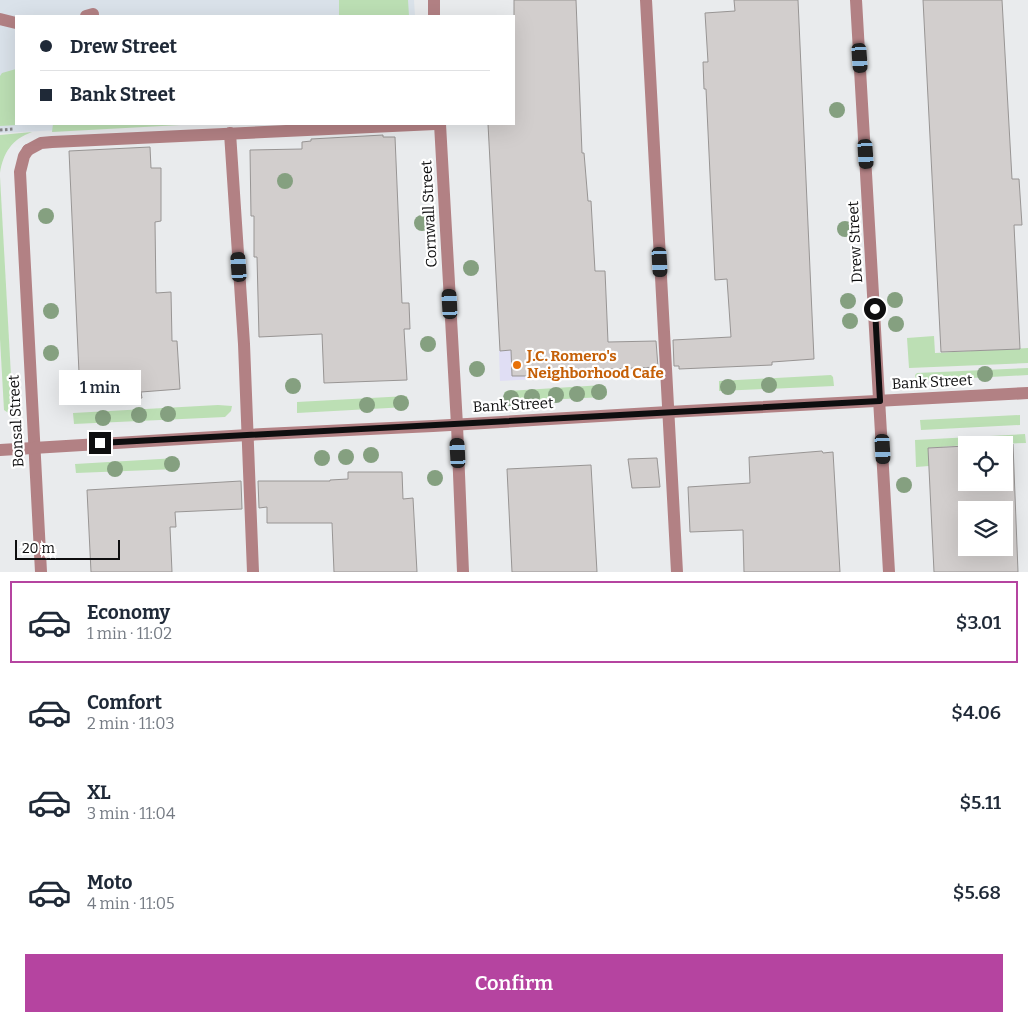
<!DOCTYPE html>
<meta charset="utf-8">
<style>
:root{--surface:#fff;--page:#f6f6f7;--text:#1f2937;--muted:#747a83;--line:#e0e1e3;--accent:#b544a0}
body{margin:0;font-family:Bitter,serif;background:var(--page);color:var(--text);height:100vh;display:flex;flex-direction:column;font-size:19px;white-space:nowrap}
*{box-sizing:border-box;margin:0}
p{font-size:16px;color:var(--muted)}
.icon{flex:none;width:28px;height:28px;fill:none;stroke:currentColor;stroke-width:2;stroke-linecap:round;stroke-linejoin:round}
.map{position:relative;height:572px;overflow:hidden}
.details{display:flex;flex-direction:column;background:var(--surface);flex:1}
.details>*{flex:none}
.hud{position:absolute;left:15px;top:15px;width:500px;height:110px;border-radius:0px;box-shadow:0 5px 20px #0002;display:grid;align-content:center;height:110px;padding:0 25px;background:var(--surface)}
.buttons{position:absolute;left:958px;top:436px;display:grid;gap:10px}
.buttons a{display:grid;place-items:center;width:55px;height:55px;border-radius:0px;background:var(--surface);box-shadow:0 5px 20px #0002;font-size:25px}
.scale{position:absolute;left:15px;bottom:12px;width:105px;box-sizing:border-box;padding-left:5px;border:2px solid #0e0e0f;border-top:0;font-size:14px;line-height:18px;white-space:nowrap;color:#0e0e0f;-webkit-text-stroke:4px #fff;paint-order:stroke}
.end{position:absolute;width:22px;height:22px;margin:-11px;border:6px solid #0e0e0f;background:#fff;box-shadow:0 0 0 2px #fff}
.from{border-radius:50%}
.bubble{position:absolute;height:35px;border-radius:0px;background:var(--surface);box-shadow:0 5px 20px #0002;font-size:16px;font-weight:600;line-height:35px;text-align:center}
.car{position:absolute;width:15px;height:30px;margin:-15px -8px;border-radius:6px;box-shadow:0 0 4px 1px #0007;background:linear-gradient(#222 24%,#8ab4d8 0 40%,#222 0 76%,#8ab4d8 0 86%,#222 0)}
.hud b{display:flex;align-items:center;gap:18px;height:48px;font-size:19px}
.hud b+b{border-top:1px solid var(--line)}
.hud i{width:12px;height:12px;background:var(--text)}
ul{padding:9px 0 0;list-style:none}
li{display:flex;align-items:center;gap:15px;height:82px;margin:0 10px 8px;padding:0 15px;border:2px solid transparent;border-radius:0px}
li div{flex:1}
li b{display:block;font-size:19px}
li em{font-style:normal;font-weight:600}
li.current{border-color:var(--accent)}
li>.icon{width:45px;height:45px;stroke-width:1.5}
.button{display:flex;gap:10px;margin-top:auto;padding:10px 25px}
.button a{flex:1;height:58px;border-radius:0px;background:var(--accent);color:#fff;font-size:20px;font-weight:600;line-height:58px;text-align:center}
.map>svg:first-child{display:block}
.commercial{fill:#e0def4}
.built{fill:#dae2ea}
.green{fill:#bcdfb4}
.building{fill:#d2cecd;stroke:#989594;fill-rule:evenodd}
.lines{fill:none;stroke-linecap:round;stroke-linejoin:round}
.path{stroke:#848587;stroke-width:3;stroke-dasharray:2.5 2.5;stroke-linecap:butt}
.lane{stroke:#b28184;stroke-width:12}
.street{stroke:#b28184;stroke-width:12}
.tree{fill:#85a080}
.route{stroke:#0e0e0f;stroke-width:6}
.food-dot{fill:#e8710a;stroke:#fff;stroke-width:2}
.labels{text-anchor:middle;stroke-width:4.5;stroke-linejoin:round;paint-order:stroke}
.street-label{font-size:15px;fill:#0e0e0f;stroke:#fff}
.food-label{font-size:15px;font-weight:bold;fill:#c56008;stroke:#fff;text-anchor:start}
</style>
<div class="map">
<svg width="1028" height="572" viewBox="0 0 1028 572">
<rect width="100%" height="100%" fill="#e9ebed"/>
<!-- commercial -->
<path class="commercial" d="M 651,342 L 652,373 L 500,381 L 499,351 Z"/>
<!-- built -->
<path class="built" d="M 0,0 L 414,0 L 415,16 L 16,16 L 16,124 L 180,124 L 0,133 Z"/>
<!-- green -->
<g class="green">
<path d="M 339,0 L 408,0 L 409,16 L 339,16 Z"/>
<path d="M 16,69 L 16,124 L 36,124 L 0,126 L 0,76 L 2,73 Z"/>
<path d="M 53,124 L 199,124 L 52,132 Z"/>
<path d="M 32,132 C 12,139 3,153 0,173 L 0,135 Z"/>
<path d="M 0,177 L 12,394 L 10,414 L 4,410 L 0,339 Z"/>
<path d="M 934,336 L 935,353 L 1028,348 L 1028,363 L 909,368 L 907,338 Z"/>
<path d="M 1028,368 L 1028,375 L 916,381 L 915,375 L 917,373 Z"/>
<path d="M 831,375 L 833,377 L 834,386 L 719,391 L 719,381 Z"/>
<path d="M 603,385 L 606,387 L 607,395 L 605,397 L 505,402 L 504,393 L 506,391 Z"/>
<path d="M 407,396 L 407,407 L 297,413 L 297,402 Z"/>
<path d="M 218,405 L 232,406 L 231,411 L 225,417 L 74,424 L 73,413 Z"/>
<path d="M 1020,415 L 1020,425 L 921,430 L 920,420 Z"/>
<path d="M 1025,434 L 1026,443 L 966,445 L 928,448 L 929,466 L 916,467 L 915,440 Z"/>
<path d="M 177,458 L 177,469 L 76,473 L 75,464 Z"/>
</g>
<!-- building -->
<g class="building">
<path d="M 514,0 L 576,0 L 582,153 L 584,153 L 588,201 L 591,201 L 595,271 L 605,271 L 608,342 L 656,341 L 658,367 L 566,371 L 567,376 L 512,376 L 511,350 L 500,351 L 488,124 L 514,124 Z"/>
<path d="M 734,0 L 798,0 L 814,359 L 772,362 L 772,365 L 679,369 L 679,366 L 674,366 L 673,340 L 731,337 L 727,279 L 715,280 L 706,89 L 704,89 L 703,62 L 708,62 L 705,13 L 735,11 Z"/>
<path d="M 923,0 L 1002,0 L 1012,179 L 1019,179 L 1022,225 L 1014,225 L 1020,349 L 941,352 Z"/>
<path d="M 383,135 L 383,137 L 395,137 L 402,303 L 409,303 L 410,329 L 404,329 L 407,380 L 324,383 L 322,334 L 259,337 L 257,257 L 254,257 L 254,216 L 251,216 L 250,150 L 302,149 L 302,142 L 311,141 L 311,139 Z"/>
<path d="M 150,147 L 151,168 L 161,168 L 161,221 L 155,222 L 156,293 L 171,292 L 172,341 L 177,341 L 180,389 L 141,392 L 142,398 L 82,402 L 82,395 L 80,395 L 69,151 Z"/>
<path d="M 1013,444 L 1018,572 L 934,572 L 928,448 L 966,446 L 966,482 L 1004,482 L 1004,445 L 986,445 ZM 966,510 L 1004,510 L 1004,548 L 966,548 Z"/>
<path d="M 822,451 L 823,453 L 833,452 L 840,572 L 744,572 L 743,530 L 690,532 L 688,487 L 750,483 L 749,457 Z"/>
<path d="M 657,458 L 660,487 L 632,488 L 628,459 Z"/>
<path d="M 591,465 L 597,572 L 512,572 L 507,469 Z"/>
<path d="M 348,472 L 402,472 L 403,499 L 413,498 L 417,572 L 334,572 L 332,523 L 267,523 L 267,507 L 259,508 L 258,481 L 330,481 L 330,480 L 348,479 Z"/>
<path d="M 241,481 L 242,509 L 175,512 L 176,527 L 170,527 L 172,572 L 91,572 L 87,490 Z"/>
</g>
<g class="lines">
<!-- path -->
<path class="path" d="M 0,130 L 14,129"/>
<!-- lane -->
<g class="lane">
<path d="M 646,0 L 677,572"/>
<path d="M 86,16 L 93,14"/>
<path d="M 0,19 L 16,23"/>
<path d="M 230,133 L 244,344 L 253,572"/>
<path d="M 28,150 L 41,143 L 52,142 L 435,124"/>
</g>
<!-- street -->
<g class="street">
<path d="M 434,0 L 434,16"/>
<path d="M 856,0 L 889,572"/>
<path d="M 440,124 L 457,425 L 463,572"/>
<path d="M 28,150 L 24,156 L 20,172 L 41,572"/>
<path d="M 0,450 L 264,434 L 433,426 L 668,412 L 1028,393"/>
</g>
</g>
<!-- trees -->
<g class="tree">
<circle cx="837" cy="110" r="8"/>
<circle cx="285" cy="181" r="8"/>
<circle cx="46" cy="216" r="8"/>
<circle cx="422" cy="223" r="8"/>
<circle cx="845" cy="229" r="8"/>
<circle cx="471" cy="268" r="8"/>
<circle cx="895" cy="300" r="8"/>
<circle cx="848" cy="301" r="8"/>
<circle cx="51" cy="311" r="8"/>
<circle cx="850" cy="321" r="8"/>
<circle cx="896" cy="324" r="8"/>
<circle cx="428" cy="344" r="8"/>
<circle cx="51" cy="353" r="8"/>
<circle cx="477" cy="369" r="8"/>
<circle cx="985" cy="374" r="8"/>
<circle cx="769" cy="385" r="8"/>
<circle cx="293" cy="386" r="8"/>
<circle cx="728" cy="387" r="8"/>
<circle cx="599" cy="392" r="8"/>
<circle cx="577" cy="394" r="8"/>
<circle cx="556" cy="395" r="8"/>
<circle cx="532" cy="397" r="8"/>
<circle cx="511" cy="398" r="8"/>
<circle cx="401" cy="403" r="8"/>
<circle cx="367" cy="405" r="8"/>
<circle cx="168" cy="414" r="8"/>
<circle cx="139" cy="415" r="8"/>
<circle cx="103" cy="418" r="8"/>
<circle cx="371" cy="455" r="8"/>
<circle cx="346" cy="457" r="8"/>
<circle cx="322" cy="458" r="8"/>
<circle cx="172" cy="464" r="8"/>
<circle cx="115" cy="469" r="8"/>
<circle cx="435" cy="478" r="8"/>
<circle cx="904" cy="485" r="8"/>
</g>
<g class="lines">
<!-- route -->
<path class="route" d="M 100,443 L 880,401 L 875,309"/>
</g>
<!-- markers -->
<circle class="food-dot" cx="517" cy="365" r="5"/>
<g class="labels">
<!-- street labels -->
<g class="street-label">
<text transform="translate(429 214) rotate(-93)" y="5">Cornwall Street</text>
<text transform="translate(855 242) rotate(-93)" y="5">Drew Street</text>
<text transform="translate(932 382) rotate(-3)" y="5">Bank Street</text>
<text transform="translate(513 405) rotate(-3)" y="5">Bank Street</text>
<text transform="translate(16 421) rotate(-93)" y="5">Bonsal Street</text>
</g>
<!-- food labels -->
<g class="food-label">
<text x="527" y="361">J.C. Romero's<tspan x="527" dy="17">Neighborhood Cafe</tspan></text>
</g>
</g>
</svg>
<div class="buttons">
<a><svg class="icon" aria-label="locate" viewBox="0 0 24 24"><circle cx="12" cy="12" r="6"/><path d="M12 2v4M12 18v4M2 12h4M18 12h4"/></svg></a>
<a><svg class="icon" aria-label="layers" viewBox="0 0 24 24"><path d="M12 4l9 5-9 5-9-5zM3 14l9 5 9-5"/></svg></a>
</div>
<div class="scale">20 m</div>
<i class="end from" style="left:875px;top:309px"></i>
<i class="end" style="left:100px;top:443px"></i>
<div class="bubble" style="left:59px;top:370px;width:82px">1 min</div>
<i class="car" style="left:860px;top:58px;rotate:176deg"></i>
<i class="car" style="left:866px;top:154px;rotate:176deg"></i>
<i class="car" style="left:660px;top:262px;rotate:177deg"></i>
<i class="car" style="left:239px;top:267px;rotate:356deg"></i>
<i class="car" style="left:450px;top:304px;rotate:357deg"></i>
<i class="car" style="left:883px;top:449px;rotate:177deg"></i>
<i class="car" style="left:458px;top:453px;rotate:357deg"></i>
<div class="hud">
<b><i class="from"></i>Drew Street</b>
<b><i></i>Bank Street</b>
</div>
</div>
<section class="details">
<ul>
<li class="current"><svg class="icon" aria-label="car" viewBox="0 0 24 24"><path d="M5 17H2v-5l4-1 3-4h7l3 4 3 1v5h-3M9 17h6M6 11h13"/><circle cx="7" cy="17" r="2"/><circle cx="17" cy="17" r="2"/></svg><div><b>Economy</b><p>1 min · 11:02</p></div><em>$3.01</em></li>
<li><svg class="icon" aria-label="car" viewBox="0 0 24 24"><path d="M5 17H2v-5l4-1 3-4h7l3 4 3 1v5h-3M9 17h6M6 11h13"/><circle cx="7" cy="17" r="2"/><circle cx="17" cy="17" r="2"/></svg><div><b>Comfort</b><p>2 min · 11:03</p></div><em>$4.06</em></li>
<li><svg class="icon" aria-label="car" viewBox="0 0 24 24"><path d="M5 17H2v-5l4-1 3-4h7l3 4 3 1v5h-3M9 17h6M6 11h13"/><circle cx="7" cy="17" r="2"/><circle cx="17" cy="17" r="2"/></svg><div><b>XL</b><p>3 min · 11:04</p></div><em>$5.11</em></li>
<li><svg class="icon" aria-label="car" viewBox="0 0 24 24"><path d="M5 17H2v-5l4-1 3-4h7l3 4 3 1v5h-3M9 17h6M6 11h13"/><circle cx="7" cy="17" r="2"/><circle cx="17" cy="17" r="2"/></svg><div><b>Moto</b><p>4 min · 11:05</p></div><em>$5.68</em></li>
</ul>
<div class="button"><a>Confirm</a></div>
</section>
